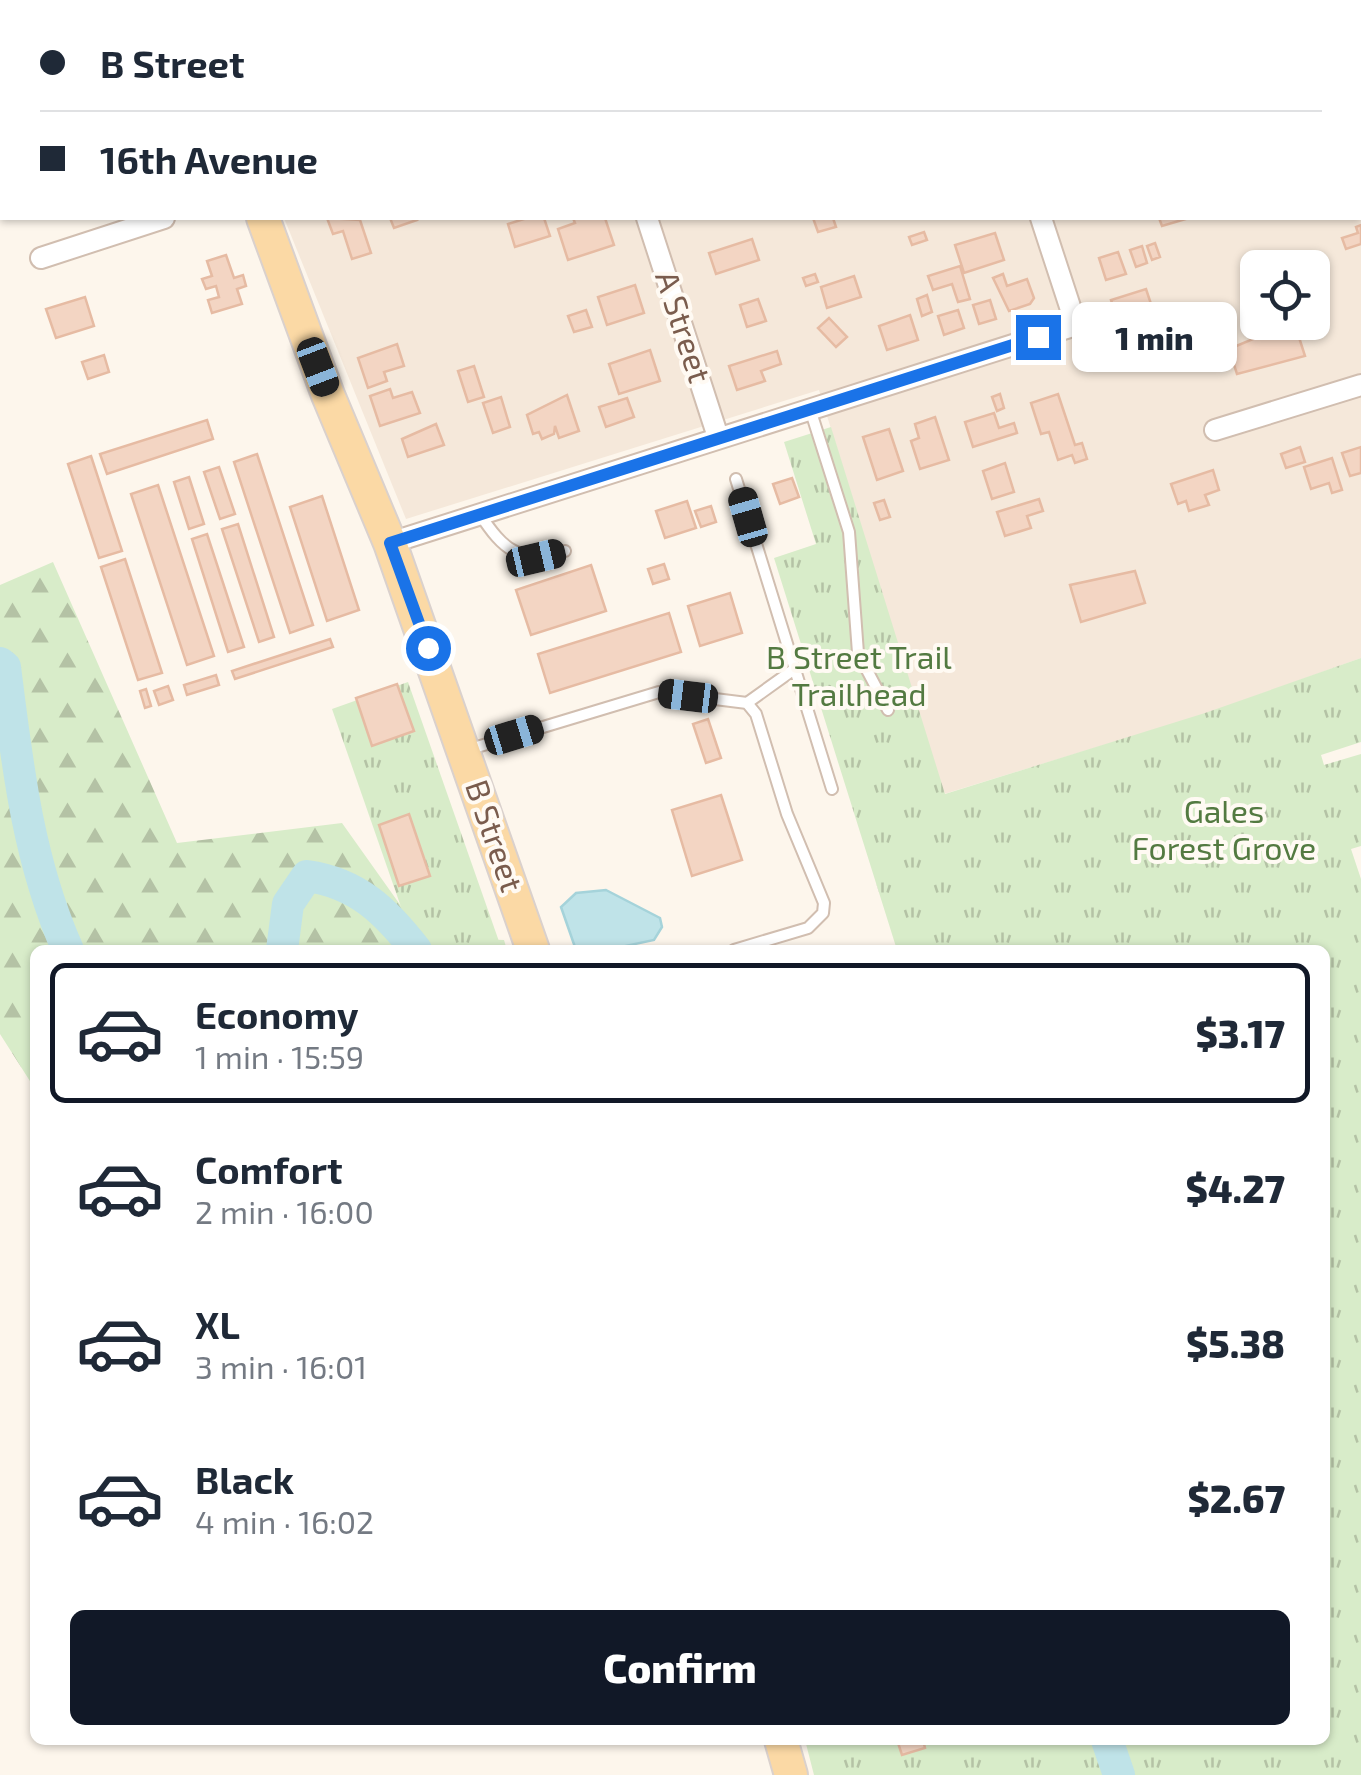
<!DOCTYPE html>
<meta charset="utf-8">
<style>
:root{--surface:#fff;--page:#f2f2f3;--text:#1f2937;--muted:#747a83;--line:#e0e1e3;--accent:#111827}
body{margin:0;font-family:"Exo 2",sans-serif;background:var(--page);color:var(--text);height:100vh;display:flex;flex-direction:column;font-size:38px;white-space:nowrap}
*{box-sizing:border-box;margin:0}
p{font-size:32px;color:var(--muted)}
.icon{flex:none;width:55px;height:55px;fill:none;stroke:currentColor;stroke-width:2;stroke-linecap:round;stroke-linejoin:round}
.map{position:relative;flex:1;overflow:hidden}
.panel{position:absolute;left:30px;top:945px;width:1300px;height:800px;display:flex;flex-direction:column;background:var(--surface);border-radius:15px;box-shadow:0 2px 8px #0004}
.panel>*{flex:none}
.top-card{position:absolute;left:0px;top:0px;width:1362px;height:220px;box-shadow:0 2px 8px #0004;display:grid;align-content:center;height:220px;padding:0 40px;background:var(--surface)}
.tools{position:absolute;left:1240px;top:250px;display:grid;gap:20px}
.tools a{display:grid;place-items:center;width:90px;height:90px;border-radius:15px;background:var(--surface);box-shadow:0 2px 8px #0004;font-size:50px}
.end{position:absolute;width:45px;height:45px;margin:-22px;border:12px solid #1a73e8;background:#fff;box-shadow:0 0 0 5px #fff}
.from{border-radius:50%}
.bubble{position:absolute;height:70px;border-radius:15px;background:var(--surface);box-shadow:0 2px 8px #0004;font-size:32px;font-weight:800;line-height:70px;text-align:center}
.car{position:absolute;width:30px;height:60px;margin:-30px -15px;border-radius:12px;box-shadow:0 0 8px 2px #0007;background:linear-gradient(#222 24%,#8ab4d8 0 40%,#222 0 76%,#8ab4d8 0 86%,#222 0)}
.top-card b{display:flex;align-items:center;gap:35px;height:95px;font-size:38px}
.top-card b+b{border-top:2px solid var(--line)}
.top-card i{width:25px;height:25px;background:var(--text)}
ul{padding:18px 0 0;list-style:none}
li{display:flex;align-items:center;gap:30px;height:140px;margin:0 20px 15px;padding:0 20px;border:5px solid transparent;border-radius:15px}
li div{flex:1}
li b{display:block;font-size:38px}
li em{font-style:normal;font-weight:800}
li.selected{border-color:var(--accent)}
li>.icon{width:90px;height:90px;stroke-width:1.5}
.cta{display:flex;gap:20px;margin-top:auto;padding:20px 40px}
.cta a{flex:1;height:115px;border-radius:15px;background:var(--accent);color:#fff;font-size:40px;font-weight:800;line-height:115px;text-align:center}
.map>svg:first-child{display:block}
.residential{fill:#f5e8da;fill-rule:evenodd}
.forest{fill:url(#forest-firs)}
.park{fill:url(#park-tufts)}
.water{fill:#bfe3e8;stroke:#a5d3da;stroke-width:2.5}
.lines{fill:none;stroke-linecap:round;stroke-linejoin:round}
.river{stroke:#bfe3e8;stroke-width:32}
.building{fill:#f3d5c3;stroke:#e6bba3;stroke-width:2.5}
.lane-casing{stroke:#d1beb0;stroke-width:14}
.street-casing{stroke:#d1beb0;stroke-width:24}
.primary-casing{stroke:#dad1cd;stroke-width:36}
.lane{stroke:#fff;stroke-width:10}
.street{stroke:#fff;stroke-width:20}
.primary{stroke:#fbd9a5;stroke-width:32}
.route{stroke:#1a73e8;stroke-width:12}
.labels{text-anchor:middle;stroke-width:8;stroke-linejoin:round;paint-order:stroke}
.street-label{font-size:32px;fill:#7a5c4d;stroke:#fffaf3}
.park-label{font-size:32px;fill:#537a41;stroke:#fffaf3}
</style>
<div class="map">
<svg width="1361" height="1775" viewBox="0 0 1361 1775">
<defs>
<pattern id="forest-firs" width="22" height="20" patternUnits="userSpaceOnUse" patternTransform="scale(2.5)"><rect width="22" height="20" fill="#d8ecc9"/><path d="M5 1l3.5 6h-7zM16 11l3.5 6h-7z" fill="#b4c2a5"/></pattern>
<pattern id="park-tufts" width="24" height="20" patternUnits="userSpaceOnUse" patternTransform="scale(2.5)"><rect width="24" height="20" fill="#d8ecc9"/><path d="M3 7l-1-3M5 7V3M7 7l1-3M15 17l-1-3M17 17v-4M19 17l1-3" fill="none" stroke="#b4c2a5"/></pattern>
</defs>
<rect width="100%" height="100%" fill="#fdf6ec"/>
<!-- residential -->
<path class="residential" d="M 211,0 L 1361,0 L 1361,658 L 1205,714 L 944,794 L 819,390 L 406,519 L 284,218 L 1360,218 L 1360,2 ZM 1258,268 L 1312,268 L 1312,322 L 1258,322 Z"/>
<!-- forest -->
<path class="forest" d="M 53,562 L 177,843 L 342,823 L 423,937 L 504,940 L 507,950 L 35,950 L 35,1089 L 0,1034 L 0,585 Z"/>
<!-- park -->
<g class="park">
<path d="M 831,427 L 945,794 L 1205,713 L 1361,658 L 1361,742 L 1321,755 L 1324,765 L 1361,754 L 1361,846 L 1351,849 L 1361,879 L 1361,1775 L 814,1775 L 805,1740 L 1325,1740 L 1325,950 L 897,950 L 774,558 L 816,544 L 784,442 Z"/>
<path d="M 408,682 L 502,950 L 416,950 L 332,709 Z"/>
</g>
<!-- water -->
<path class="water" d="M 606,890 L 660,918 L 662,927 L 654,940 L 607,950 L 576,950 L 561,907 L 576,893 Z"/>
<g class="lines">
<!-- river -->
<g class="river">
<path d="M 0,663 L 5,667 C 17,763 28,861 68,950"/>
<path d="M 282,950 L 288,904 L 307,876 C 357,883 386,911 416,950"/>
<path d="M 1107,1740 L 1119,1775"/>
</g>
</g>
<!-- building -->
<g class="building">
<path d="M 114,0 L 152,0 L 152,2 L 115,2 Z"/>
<path d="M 327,218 L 360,220 L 371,253 L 352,259 L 343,231 L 333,234 Z"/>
<path d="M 390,218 L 416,218 L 417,220 L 394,228 Z"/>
<path d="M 527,218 L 544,218 L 550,236 L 515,247 L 508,224 Z"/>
<path d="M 573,218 L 605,218 L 614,245 L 568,260 L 558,229 L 575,223 Z"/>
<path d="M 813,218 L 833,218 L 836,227 L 818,232 Z"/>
<path d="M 1159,218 L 1189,218 L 1162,226 Z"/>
<path d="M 1361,225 L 1361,244 L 1346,249 L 1342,238 L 1358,233 L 1356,227 Z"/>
<path d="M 924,232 L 927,240 L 912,245 L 909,237 Z"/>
<path d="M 995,233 L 1004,260 L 964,273 L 955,245 Z"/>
<path d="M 752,239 L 759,260 L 716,274 L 709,253 Z"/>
<path d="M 1155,243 L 1160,257 L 1152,260 L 1147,246 Z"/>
<path d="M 1142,246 L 1147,263 L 1136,267 L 1130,250 Z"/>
<path d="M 1118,252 L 1126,274 L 1106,280 L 1099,258 Z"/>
<path d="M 226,255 L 234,278 L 243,275 L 246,286 L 237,289 L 242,304 L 212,313 L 208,300 L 219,297 L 216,286 L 206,289 L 202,279 L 212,276 L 207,261 Z"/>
<path d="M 960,266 L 970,299 L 958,302 L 952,284 L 933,290 L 928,276 Z"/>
<path d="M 815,274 L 818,282 L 806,286 L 803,278 Z"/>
<path d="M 1003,274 L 1007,286 L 1027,279 L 1034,298 L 1030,304 L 1009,311 L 993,278 Z"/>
<path d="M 854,276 L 861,297 L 827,308 L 821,287 Z"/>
<path d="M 635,285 L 644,313 L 607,325 L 598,297 Z"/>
<path d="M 1146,289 L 1153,310 L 1118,321 L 1111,300 Z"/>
<path d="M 927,295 L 932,312 L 922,316 L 917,299 Z"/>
<path d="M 85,297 L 94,326 L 56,338 L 46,309 Z"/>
<path d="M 758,299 L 766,321 L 747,327 L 740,305 Z"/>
<path d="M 990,300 L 996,319 L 979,324 L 973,305 Z"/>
<path d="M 586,310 L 592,327 L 574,332 L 568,316 Z"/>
<path d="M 958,310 L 964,328 L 944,335 L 938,316 Z"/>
<path d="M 910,315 L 918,340 L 887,350 L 879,326 Z"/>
<path d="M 829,318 L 847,337 L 836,347 L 818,328 Z"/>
<path d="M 1287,325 L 1289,331 L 1296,328 L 1305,356 L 1237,374 L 1229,349 Z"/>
<path d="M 397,344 L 404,366 L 384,372 L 387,381 L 368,388 L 358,358 Z"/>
<path d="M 650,350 L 660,381 L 619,394 L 609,364 Z"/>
<path d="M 777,351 L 781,364 L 761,371 L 765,381 L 737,390 L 729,366 Z"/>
<path d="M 104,355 L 109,372 L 88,379 L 82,362 Z"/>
<path d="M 474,366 L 484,397 L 468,402 L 458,371 Z"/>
<path d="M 390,389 L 393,398 L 412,392 L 420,413 L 380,426 L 370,396 Z"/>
<path d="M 1000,394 L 1004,408 L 997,411 L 992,397 Z"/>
<path d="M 1058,394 L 1075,445 L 1082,443 L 1087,459 L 1075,463 L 1072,455 L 1058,460 L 1049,432 L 1041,434 L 1031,403 Z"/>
<path d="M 567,395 L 579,431 L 559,438 L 555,426 L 554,434 L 542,439 L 539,432 L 533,434 L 527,415 Z"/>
<path d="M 501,397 L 510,427 L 493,433 L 483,403 Z"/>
<path d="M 627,398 L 634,417 L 606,427 L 599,407 Z"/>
<path d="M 994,413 L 999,428 L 1014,423 L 1017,433 L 973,447 L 965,422 Z"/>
<path d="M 935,417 L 949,460 L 920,469 L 911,441 L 919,438 L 915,424 Z"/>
<path d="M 207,420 L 213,439 L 107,474 L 100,454 Z"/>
<path d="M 436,424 L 444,445 L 408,457 L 402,439 Z"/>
<path d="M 889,429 L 903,471 L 877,480 L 863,437 Z"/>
<path d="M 1300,447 L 1305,462 L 1286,468 L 1281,454 Z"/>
<path d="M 1361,447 L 1361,473 L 1350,476 L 1342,453 Z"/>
<path d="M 257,454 L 313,625 L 290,633 L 234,462 Z"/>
<path d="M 91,456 L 122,551 L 99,558 L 68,464 Z"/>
<path d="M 1332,458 L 1342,490 L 1332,493 L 1329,483 L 1311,489 L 1304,467 Z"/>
<path d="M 1005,463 L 1014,492 L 992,499 L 983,471 Z"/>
<path d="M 219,467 L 235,514 L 220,519 L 204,472 Z"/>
<path d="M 1213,470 L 1219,490 L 1205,495 L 1209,505 L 1189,511 L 1186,501 L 1178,504 L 1171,484 Z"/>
<path d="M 189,477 L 204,524 L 189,529 L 174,482 Z"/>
<path d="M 792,478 L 799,497 L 780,504 L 773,484 Z"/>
<path d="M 158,485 L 214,656 L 187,665 L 131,494 Z"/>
<path d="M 322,496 L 359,610 L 327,621 L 290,507 Z"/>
<path d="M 1039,499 L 1043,511 L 1027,516 L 1031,528 L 1005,536 L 997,512 Z"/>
<path d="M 884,500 L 890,517 L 880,520 L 874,503 Z"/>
<path d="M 687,501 L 696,528 L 665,538 L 656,511 Z"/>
<path d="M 711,506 L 716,522 L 701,527 L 695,511 Z"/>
<path d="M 238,524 L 274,637 L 259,642 L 222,529 Z"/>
<path d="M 207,534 L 244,647 L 228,652 L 192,539 Z"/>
<path d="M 125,559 L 162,673 L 138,680 L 101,567 Z"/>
<path d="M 664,564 L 669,579 L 653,584 L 648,569 Z"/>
<path d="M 591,565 L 606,611 L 531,635 L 516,590 Z"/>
<path d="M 1135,571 L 1145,603 L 1081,622 L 1070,585 Z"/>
<path d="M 730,593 L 742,633 L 700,646 L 688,606 Z"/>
<path d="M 669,613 L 681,652 L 550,693 L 538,654 Z"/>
<path d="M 330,639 L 333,647 L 235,679 L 232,671 Z"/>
<path d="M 216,675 L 219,685 L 187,695 L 184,685 Z"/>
<path d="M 397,684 L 414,731 L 372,746 L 356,698 Z"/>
<path d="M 168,686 L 173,700 L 159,705 L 154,691 Z"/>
<path d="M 146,689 L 151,706 L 145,708 L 140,691 Z"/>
<path d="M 708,719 L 721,758 L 706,763 L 693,724 Z"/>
<path d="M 721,795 L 742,860 L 692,876 L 672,810 Z"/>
<path d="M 409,814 L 430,876 L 399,886 L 379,825 Z"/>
<path d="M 897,1740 L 923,1740 L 925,1748 L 902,1755 Z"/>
</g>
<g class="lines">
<defs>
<g id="lane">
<path d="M 810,409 L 849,532 L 858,653 L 888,710"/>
<path d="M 736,479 L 832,789"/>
<path d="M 479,513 C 505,552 517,562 565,551"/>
<path d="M 747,703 L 793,670"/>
<path d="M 467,750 L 659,692 L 747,703 L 756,714 L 787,814 L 824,903 L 823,913 L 808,928 L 734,950"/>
</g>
<g id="street">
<path d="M 578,0 L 579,2"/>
<path d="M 970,0 L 971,2"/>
<path d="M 835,2 L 842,0"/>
<path d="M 647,218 L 718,437"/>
<path d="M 41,258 L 164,218"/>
<path d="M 1215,430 L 1361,385"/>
<path d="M 390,543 L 1076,325 L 1041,218"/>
</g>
<g id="primary">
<path d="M 192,0 L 193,2"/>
<path d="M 263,218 L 328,395 L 390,543 L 533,950"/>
<path d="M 781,1740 L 791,1775"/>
</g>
</defs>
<!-- lane casing -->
<use href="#lane" class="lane-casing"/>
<!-- street casing -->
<use href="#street" class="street-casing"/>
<!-- primary casing -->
<use href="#primary" class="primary-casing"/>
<!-- lane -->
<use href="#lane" class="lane"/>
<!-- street -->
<use href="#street" class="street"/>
<!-- primary -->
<use href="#primary" class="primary"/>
</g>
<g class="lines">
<!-- route -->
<path class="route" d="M 428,648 L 390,543 L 1038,337"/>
</g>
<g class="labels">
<!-- street labels -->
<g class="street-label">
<text transform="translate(683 327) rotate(72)" y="11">A Street</text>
<text transform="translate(494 836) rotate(71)" y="11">B Street</text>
</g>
<!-- park labels -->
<g class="park-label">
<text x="859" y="669">B Street Trail<tspan x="859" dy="37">Trailhead</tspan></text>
<text x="1224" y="823">Gales<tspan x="1224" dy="37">Forest Grove</tspan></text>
</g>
</g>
</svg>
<div class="tools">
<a><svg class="icon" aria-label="locate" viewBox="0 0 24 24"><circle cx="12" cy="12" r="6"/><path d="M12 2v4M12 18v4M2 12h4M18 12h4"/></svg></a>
</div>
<i class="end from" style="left:428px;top:648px"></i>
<i class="end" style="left:1038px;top:337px"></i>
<div class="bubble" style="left:1072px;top:302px;width:165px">1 min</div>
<i class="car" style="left:318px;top:367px;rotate:159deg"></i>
<i class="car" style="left:748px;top:517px;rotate:344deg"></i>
<i class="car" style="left:536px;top:558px;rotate:77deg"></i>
<i class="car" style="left:688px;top:696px;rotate:277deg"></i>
<i class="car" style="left:514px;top:735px;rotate:73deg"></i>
<div class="top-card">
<b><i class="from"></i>B Street</b>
<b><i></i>16th Avenue</b>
</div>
<section class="panel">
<ul>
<li class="selected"><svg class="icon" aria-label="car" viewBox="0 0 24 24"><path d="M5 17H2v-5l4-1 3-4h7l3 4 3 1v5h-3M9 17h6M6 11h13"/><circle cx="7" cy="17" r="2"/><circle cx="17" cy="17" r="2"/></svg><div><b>Economy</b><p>1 min · 15:59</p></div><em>$3.17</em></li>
<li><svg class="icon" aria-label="car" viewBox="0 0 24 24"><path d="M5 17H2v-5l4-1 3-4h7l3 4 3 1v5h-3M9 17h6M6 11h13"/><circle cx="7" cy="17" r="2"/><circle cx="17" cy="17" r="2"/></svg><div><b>Comfort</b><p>2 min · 16:00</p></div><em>$4.27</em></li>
<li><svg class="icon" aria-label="car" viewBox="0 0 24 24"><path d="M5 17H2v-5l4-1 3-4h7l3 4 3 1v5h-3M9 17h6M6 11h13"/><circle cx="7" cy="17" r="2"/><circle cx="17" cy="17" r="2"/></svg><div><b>XL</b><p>3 min · 16:01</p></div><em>$5.38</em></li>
<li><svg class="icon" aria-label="car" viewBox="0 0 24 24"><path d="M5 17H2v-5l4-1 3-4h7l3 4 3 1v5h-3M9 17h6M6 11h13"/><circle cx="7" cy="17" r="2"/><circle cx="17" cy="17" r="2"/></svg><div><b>Black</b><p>4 min · 16:02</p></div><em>$2.67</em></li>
</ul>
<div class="cta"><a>Confirm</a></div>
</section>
</div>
